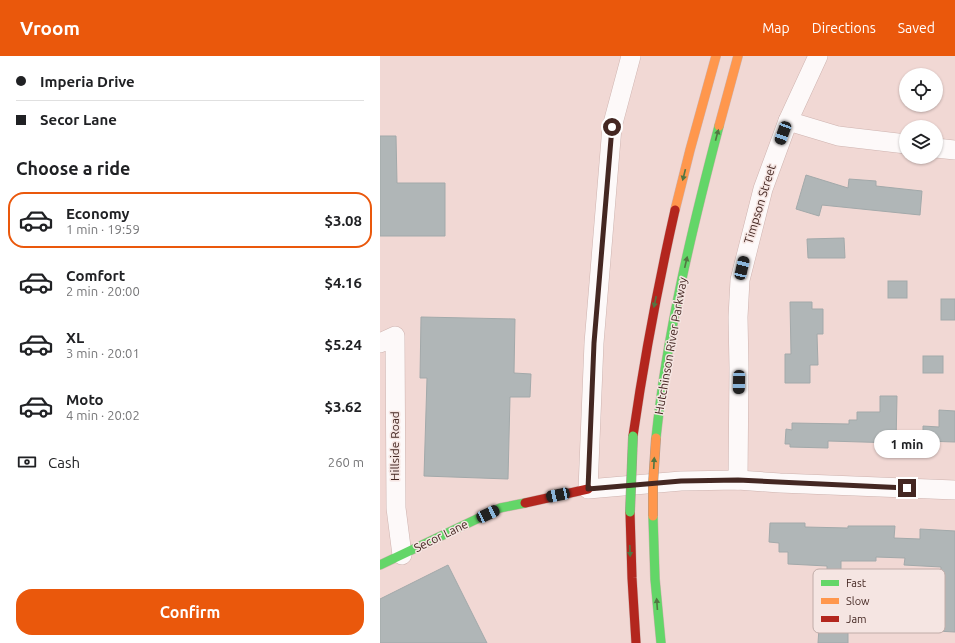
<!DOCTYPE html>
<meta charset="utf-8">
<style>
:root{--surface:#fff;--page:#f2f2f2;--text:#202124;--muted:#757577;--line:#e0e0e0;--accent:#ea580c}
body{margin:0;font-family:Ubuntu,sans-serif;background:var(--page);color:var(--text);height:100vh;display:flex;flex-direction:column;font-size:15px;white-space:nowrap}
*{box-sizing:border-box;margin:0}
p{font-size:13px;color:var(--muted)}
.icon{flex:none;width:22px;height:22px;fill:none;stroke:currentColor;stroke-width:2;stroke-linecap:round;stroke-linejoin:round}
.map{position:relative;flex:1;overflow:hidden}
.details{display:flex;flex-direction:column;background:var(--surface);width:380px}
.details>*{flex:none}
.hud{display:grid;align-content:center;height:88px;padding:0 16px;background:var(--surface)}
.fabs{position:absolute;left:519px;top:12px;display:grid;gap:8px}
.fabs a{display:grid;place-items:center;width:44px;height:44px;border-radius:50%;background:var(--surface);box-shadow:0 1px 3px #0004;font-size:20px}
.end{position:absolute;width:18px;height:18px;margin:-9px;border:5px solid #442722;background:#fff;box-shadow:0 0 0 2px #fff}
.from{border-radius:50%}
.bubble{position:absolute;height:28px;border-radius:14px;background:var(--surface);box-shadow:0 1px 3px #0004;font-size:13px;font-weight:700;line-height:28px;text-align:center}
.car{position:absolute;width:12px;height:24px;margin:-12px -6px;border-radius:5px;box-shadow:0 0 3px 1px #0007;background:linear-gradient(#222 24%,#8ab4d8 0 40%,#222 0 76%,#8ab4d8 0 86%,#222 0)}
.hud b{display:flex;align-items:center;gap:14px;height:38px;font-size:15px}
.hud b+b{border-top:1px solid var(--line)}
.hud i{width:10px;height:10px;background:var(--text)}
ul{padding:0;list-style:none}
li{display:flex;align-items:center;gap:12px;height:56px;margin:0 8px 6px;padding:0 8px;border:2px solid transparent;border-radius:16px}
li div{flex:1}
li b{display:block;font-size:15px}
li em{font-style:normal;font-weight:700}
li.selected{border-color:var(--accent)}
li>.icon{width:36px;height:36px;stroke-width:1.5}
h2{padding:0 16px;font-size:18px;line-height:48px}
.pay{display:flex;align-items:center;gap:10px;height:44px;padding:0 16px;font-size:15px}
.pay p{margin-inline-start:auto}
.action{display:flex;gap:8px;margin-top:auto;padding:8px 16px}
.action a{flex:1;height:46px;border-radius:16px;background:var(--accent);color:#fff;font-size:16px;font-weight:700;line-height:46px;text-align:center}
header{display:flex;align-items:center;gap:24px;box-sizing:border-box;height:56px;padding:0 20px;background:var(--accent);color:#fff}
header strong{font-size:19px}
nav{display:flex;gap:22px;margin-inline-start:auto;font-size:14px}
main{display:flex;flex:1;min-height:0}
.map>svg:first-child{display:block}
.building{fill:#b0b6b7;stroke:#a2a9aa}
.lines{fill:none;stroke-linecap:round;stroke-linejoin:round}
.street-casing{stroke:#ceb3af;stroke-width:20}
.fast-casing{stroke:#ceb3af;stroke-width:10}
.slow-casing{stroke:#ceb3af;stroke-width:10}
.jam-casing{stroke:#ceb3af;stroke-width:10}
.street{stroke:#fdf9f9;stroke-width:19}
.fast{stroke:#63d668;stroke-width:9}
.slow{stroke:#ff974d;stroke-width:9}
.jam{stroke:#b3261e;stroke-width:9}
.fast-bridge-casing{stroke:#a7978b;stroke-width:10;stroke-linecap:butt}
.slow-bridge-casing{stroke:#a7978b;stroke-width:10;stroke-linecap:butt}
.fast-bridge{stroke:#63d668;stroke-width:9}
.slow-bridge{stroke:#ff974d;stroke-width:9}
.oneway{fill:#527642}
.route{stroke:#442722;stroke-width:5}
.labels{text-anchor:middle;stroke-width:3;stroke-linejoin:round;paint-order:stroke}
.street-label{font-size:12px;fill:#442722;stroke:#f5e5e2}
.key{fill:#f5e5e2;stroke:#c0aca8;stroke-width:1}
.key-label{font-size:11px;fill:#442722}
</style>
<header>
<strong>Vroom</strong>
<nav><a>Map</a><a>Directions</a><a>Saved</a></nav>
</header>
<main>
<section class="details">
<div class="hud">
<b><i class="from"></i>Imperia Drive</b>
<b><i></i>Secor Lane</b>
</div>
<h2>Choose a ride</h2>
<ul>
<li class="selected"><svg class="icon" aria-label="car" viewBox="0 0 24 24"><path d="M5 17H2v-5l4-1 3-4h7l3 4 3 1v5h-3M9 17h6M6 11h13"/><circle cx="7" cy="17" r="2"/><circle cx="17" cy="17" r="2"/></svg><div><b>Economy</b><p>1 min · 19:59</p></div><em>$3.08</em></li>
<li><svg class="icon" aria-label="car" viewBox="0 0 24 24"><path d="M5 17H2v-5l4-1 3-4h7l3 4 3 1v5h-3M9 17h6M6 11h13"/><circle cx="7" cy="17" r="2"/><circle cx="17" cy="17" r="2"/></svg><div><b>Comfort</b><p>2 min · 20:00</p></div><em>$4.16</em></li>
<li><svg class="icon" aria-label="car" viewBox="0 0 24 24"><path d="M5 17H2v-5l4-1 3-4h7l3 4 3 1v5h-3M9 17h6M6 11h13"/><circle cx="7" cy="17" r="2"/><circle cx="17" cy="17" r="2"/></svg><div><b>XL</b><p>3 min · 20:01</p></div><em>$5.24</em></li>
<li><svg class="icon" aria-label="car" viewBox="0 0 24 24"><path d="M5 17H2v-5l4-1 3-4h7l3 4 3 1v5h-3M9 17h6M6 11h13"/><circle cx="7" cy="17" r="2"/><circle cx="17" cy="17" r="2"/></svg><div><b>Moto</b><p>4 min · 20:02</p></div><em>$3.62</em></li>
</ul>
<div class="pay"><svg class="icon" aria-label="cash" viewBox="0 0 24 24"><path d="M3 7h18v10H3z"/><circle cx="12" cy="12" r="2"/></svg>Cash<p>260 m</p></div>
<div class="action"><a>Confirm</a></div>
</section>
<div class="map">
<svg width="575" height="587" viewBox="0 0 575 587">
<rect width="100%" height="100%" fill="#f1d8d4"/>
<!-- building -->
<g class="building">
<path d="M 0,80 L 16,80 L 17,127 L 65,127 L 65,180 L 0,180 Z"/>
<path d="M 426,119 L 468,132 L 469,123 L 496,125 L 496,130 L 542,135 L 540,159 L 442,149 L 439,160 L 416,153 Z"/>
<path d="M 464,182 L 465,202 L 428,202 L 427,183 Z"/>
<rect x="508" y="225" width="19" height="17"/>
<rect x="561" y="243" width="14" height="21"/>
<path d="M 410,246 L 432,246 L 432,253 L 443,253 L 443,278 L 437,278 L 438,309 L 430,309 L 430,327 L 405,327 L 405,298 L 411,298 Z"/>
<path d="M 41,261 L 135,263 L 134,317 L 151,318 L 150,341 L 130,341 L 128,423 L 44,420 L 47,322 L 40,322 Z"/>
<rect x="543" y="300" width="20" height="17"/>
<path d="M 500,340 L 517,340 L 516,387 L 448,385 L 448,392 L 410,391 L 410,388 L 405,388 L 406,373 L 412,374 L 412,367 L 469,368 L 469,364 L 477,364 L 477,356 L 500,356 Z"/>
<path d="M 559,354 L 575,355 L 575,386 L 543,385 L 543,370 L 559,371 Z"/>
<path d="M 390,467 L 425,467 L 425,471 L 468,472 L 468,470 L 515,470 L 514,482 L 540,483 L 540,473 L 575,475 L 575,576 L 556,575 L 558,547 L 559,547 L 561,511 L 524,509 L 525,502 L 496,501 L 496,505 L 461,505 L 461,522 L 447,522 L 447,510 L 408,508 L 408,496 L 399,496 L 399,487 L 389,486 Z"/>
<path d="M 68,509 L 107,587 L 0,587 L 0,543 Z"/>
<path d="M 451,568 L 468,569 L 468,587 L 438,587 L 439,572 L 450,572 Z"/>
</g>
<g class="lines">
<defs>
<g id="street">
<path d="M 251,0 L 232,71 L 214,287 L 208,433 L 301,425 L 358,424 L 400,427 L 575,434"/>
<path d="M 408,65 L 458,80 L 526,88"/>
<path d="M 556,92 L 575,94"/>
<path d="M 0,287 L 15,280 L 16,452 L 22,499"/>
<path d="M 358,424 L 359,312 L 358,261 L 360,224 L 383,133 L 408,65 L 438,0"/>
</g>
<g id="fast">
<path d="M 276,382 C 287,276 312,173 339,70"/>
<path d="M 273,460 L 275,523 L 281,587"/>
<path d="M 0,509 L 120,452 L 145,447"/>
</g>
<g id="slow">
<path d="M 339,70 L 358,0"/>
<path d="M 295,154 L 310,94 L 336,0"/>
</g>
<g id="jam">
<path d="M 253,380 C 264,304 278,229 295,154"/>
<path d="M 145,447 L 208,433"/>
<path d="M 250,456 L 252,522 L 256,587"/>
</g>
</defs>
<!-- street casing -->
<use href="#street" class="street-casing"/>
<!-- fast casing -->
<use href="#fast" class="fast-casing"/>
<!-- slow casing -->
<use href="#slow" class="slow-casing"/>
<!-- jam casing -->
<use href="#jam" class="jam-casing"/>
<!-- street -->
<use href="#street" class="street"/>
<!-- fast -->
<use href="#fast" class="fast"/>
<!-- slow -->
<use href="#slow" class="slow"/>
<!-- jam -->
<use href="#jam" class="jam"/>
<defs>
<path id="fast-bridge" d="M 250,456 L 253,380"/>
<path id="slow-bridge" d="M 273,460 L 273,428 L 276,382"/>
</defs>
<!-- fast-bridge casing -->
<use href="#fast-bridge" class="fast-bridge-casing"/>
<!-- slow-bridge casing -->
<use href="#slow-bridge" class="slow-bridge-casing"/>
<!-- fast-bridge -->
<use href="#fast-bridge" class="fast-bridge"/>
<!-- slow-bridge -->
<use href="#slow-bridge" class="slow-bridge"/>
</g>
<!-- one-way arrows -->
<defs><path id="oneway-solid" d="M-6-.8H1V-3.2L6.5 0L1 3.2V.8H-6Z"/></defs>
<g class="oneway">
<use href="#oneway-solid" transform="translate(337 79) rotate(-75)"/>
<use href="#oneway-solid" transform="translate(304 119) rotate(104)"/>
<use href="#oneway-solid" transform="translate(306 206) rotate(-77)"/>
<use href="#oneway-solid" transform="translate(275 246) rotate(102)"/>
<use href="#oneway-solid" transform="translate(274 407) rotate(-87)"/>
<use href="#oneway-solid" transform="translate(250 495) rotate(88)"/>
<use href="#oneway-solid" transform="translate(277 548) rotate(-94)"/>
</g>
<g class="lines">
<!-- route -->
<path class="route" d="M 232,71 L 214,287 L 208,433 L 301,425 L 358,424 L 527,432"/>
</g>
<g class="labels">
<!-- street labels -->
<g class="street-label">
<text transform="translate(380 148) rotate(-73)" y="4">Timpson Street</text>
<text transform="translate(291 290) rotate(-80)" y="4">Hutchinson River Parkway</text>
<text transform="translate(15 390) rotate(-90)" y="4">Hillside Road</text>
<text transform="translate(61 480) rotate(-26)" y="4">Secor Lane</text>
</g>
</g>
<!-- legend -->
<rect x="433" y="513" width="132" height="64" rx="6" class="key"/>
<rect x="441" y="524" width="18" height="6" fill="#63d668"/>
<rect x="441" y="542" width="18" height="6" fill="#ff974d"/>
<rect x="441" y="560" width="18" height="6" fill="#b3261e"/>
<g class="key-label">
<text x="466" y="531">Fast</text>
<text x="466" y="549">Slow</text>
<text x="466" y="567">Jam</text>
</g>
</svg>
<div class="fabs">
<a><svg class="icon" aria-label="locate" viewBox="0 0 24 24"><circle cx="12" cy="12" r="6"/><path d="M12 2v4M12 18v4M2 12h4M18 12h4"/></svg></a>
<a><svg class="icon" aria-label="layers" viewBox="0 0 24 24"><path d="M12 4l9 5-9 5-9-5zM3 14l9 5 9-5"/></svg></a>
</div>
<i class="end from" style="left:232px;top:71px"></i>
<i class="end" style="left:527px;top:432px"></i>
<div class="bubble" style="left:494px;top:374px;width:66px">1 min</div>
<i class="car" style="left:403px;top:77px;rotate:200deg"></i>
<i class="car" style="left:362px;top:212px;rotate:13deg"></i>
<i class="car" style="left:359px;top:326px;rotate:181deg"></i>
<i class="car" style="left:178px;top:439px;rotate:258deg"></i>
<i class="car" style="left:108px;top:458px;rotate:65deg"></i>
</div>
</main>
